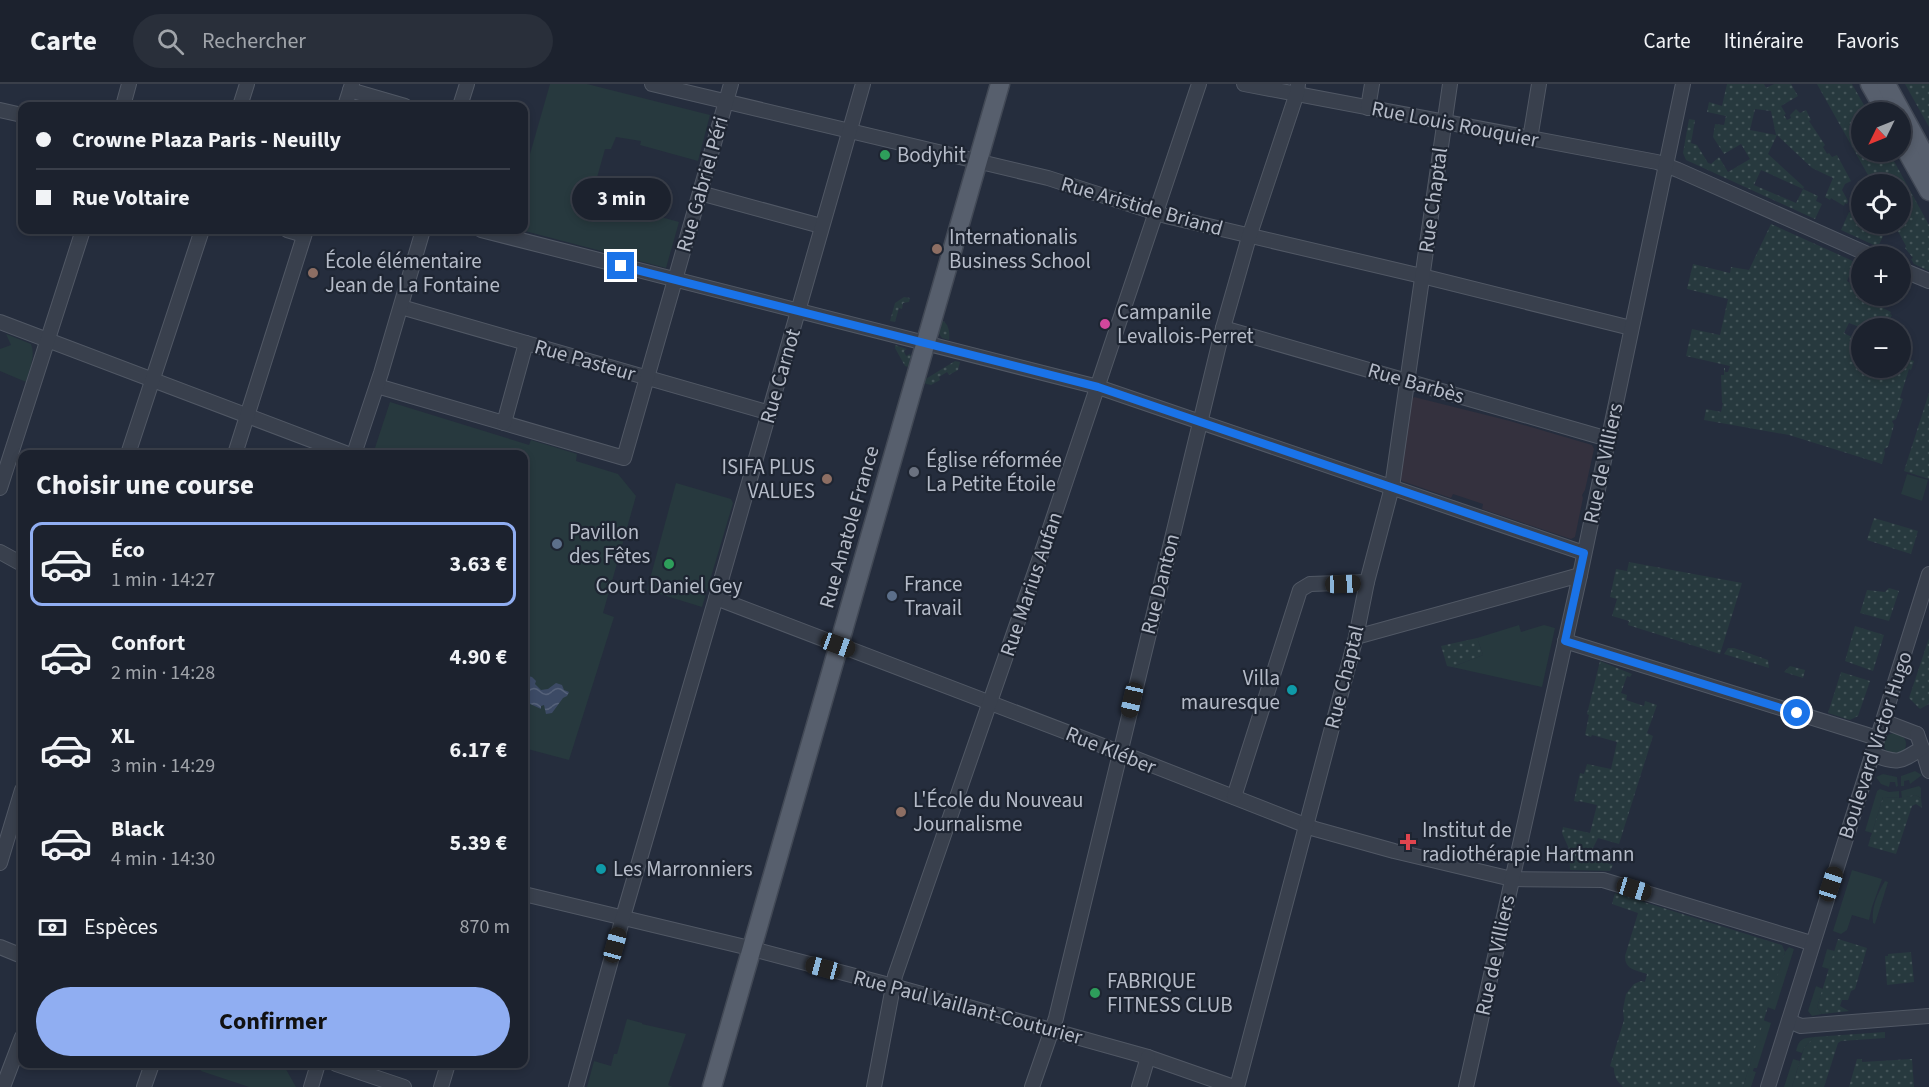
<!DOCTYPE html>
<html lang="fr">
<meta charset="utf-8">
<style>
:root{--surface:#1c222e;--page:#292f3a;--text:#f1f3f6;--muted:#a0a4aa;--line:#3a3f4a;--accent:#90aef2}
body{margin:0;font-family:"Source Sans 3",sans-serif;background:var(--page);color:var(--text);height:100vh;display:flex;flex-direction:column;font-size:22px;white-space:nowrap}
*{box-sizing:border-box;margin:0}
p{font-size:20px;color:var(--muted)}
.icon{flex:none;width:33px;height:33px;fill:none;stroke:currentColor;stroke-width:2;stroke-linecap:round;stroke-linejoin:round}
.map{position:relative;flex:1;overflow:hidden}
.side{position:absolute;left:18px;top:366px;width:510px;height:618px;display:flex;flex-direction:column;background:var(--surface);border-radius:12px;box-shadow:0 3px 9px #0003,0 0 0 2px var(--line)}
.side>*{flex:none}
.top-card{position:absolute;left:18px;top:18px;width:510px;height:132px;border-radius:12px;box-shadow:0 3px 9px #0003,0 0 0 2px var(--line);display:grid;align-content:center;height:132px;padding:0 18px;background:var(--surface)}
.needle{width:39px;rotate:227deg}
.tools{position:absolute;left:1851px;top:18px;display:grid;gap:12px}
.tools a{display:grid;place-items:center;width:60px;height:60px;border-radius:50%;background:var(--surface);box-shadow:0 3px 9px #0003,0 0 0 2px var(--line);font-size:30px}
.end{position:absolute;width:27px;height:27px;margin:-14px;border:8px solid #1a73e8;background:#fff;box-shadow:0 0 0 3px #fff}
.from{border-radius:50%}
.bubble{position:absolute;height:42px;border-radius:21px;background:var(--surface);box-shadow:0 3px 9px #0003,0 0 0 2px var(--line);font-size:20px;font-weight:700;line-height:42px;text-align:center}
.car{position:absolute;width:18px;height:36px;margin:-18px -9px;border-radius:8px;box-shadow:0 0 4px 2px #0007;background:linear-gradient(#222 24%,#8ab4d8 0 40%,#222 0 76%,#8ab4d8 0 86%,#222 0)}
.top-card b{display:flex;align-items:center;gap:21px;height:57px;font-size:22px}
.top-card b+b{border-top:2px solid var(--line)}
.top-card i{width:15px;height:15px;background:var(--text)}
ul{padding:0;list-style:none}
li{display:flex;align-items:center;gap:18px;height:84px;margin:0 12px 9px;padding:0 6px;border:3px solid transparent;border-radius:12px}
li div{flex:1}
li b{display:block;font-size:22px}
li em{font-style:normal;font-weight:700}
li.active{border-color:var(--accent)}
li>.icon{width:54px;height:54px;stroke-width:1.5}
h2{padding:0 18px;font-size:27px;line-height:72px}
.pay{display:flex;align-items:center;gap:15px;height:66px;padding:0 18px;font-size:22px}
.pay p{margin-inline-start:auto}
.button{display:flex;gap:12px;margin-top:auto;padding:12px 18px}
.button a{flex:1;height:69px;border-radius:36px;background:var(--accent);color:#111;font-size:24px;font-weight:700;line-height:69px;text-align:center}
header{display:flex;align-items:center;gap:36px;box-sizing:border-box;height:84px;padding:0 30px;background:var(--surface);border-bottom:2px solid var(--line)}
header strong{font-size:28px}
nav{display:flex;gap:33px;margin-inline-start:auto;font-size:21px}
.search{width:420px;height:54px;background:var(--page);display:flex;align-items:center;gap:15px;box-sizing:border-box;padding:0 21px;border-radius:33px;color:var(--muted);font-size:22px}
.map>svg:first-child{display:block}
.medical{fill:#34313e}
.green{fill:#27393e}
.garden{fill:url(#garden-dots);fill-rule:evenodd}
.water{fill:url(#water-waves)}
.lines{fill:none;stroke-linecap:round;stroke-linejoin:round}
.minor-casing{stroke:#515865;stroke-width:16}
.major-casing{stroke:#424956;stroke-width:21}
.minor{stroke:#39404d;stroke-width:14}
.major{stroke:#575f6d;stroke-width:18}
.route{stroke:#1a73e8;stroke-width:8}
.leisure-dot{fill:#2e9e5b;stroke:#1e2532;stroke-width:2}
.education-dot{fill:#8d6e63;stroke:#1e2532;stroke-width:2}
.hotel-dot{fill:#d1479c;stroke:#1e2532;stroke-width:2}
.worship-dot{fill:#6b7280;stroke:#1e2532;stroke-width:2}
.service-dot{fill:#5c6f8a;stroke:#1e2532;stroke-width:2}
.culture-dot{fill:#0f9aa8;stroke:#1e2532;stroke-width:2}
.health-dot{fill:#e0444e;stroke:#1e2532;stroke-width:2}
.labels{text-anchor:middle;stroke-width:4.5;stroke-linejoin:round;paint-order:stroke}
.street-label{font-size:21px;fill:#b5bbc8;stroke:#1e2532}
.poi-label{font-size:21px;fill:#b5bbc8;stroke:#1e2532;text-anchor:start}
</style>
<header>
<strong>Carte</strong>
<div class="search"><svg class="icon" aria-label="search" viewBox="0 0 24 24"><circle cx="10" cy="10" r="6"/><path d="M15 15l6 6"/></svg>Rechercher</div>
<nav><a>Carte</a><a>Itinéraire</a><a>Favoris</a></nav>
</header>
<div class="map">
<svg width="1929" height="1003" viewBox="0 0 1929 1003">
<defs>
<pattern id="garden-dots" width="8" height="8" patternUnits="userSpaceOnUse" patternTransform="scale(1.5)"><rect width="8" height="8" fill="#27393e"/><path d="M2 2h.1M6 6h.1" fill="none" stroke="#445458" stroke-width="1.8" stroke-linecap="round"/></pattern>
<pattern id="water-waves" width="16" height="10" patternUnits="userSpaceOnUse" patternTransform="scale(1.5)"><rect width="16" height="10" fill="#3c4a65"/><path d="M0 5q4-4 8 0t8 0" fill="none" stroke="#56627a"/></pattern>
</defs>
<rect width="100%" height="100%" fill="#252d3d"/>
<!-- medical -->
<path class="medical" d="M 1414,313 L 1510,337 L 1592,361 L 1594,365 L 1585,406 L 1582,411 L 1583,414 L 1575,453 L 1571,455 L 1482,425 L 1483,420 L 1453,410 L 1451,414 L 1402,397 L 1400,394 L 1412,315 Z"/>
<!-- green -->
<g class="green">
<path d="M 550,0 L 587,0 L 710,31 L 698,77 L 640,61 L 641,57 L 616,53 L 611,65 L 605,65 L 596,97 L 601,102 L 598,119 L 617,124 L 618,121 L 679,138 L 666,184 L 521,146 L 524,146 L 524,91 Z"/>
<path d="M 6,250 L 31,260 C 36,272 29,286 26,298 L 0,287 L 0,265 L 11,261 Z"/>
<path d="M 390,318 L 529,361 L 531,356 L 577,370 L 576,377 L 618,390 L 636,412 L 603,529 L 614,533 L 569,676 L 524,664 L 524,370 L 373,370 Z"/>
<path d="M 1907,390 L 1928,396 L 1922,417 L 1901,410 Z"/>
<path d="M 676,399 L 731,415 L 733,419 L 702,523 L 647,506 Z"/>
<path d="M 1519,541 L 1521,548 L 1544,541 L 1555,544 L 1542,603 L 1452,583 L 1483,571 L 1477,554 Z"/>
<circle cx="1895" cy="660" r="11"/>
<path d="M 1915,687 L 1922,691 L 1910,700 L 1909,696 L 1904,697 L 1904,702 L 1901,702 L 1901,692 Z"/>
<path d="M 1883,690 L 1897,693 L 1898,702 L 1896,703 L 1895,698 L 1890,698 L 1889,703 L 1881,700 L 1876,693 Z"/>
<path d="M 1919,702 L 1921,704 L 1921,714 L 1915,711 L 1902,714 L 1901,707 Z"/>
<path d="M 1880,705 L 1889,708 L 1899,707 L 1899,714 L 1883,713 L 1872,749 L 1865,747 L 1877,707 Z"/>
<path d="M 1852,786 L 1882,795 L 1872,823 L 1869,836 L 1852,831 L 1847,846 L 1841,850 L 1833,847 Z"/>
<path d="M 1885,797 L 1888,798 L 1875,840 L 1873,839 C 1871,824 1877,810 1885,797 Z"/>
<path d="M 1789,863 L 1794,865 L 1775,926 L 1767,923 L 1785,868 Z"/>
<path d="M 1827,865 L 1835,867 L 1829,885 L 1822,883 Z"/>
<path d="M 1816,902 L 1823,905 L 1817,923 L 1822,930 L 1812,932 L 1808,927 Z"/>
<path d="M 627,935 L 642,939 L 642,940 L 686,950 L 668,1001 L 673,1003 L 587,1003 L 594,977 L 611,982 L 614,970 L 617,970 Z"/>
<path d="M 1763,936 L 1771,939 L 1757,984 L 1754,984 L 1753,987 L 1756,988 L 1751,1003 L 1743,1003 Z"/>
<path d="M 1814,953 L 1804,964 L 1802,969 L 1796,967 C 1799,955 1802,954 1814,953 Z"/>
<path d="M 1793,975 L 1800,977 L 1792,1003 L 1784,1003 Z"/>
<path d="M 202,980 L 283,980 L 296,1003 L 249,1003 L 201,987 Z"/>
</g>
<!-- garden -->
<g class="garden">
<path d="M 1727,0 L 1764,0 L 1766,4 L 1774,0 L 1791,0 L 1798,12 L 1781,22 L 1786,30 L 1784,31 L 1787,36 L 1791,34 L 1790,31 L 1796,25 L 1800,29 L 1806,26 L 1811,36 L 1809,37 L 1825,61 L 1823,63 L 1827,70 L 1829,69 L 1832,73 L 1837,71 L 1851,97 L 1845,100 L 1842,106 L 1848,117 L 1847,120 L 1845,119 L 1844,122 L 1831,114 L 1830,116 L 1825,113 L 1833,94 L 1812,84 L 1777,51 L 1768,70 L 1804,103 L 1803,105 L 1818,112 L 1816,117 L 1822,120 L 1815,135 L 1686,76 L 1683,69 L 1689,35 L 1695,36 L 1691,59 L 1697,61 L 1708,79 L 1711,80 L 1719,73 L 1728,88 L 1750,75 L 1741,60 L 1724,70 L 1713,53 L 1715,40 L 1724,41 L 1726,32 L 1707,28 L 1709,18 L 1722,22 ZM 1755,25 L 1771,27 L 1776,51 L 1750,46 ZM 1761,86 L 1803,105 L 1796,119 L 1754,101 Z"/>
<path d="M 1817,0 L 1852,0 L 1868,28 L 1862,28 L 1862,68 L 1889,68 L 1929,141 L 1929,187 L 1914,180 L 1911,175 L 1913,174 L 1905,164 L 1906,162 L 1894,140 L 1900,140 L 1900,100 L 1873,100 Z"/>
<path d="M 1905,0 L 1929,0 L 1929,43 Z"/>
<path d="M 1849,128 L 1861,133 L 1863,142 L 1883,152 L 1878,163 L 1841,146 Z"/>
<path d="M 1771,140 L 1855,178 L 1847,197 L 1850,199 L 1853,195 L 1861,198 L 1861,208 L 1860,207 L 1858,210 L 1861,212 L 1884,212 L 1879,222 L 1891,228 L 1890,230 L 1892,231 L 1885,244 L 1862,244 L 1849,239 L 1844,249 L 1861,258 L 1862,284 L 1900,284 L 1901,273 L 1914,277 L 1911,286 L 1909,285 L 1900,314 L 1903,315 L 1896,335 L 1892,337 L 1894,341 L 1888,363 L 1884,365 L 1885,369 L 1882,380 L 1789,351 L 1704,336 L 1706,325 L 1721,328 L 1723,319 L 1722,319 L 1721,291 L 1724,291 L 1724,284 L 1725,284 L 1725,288 L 1728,288 L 1730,282 L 1686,272 L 1692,245 L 1720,251 L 1728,215 L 1687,205 L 1693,180 L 1730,189 L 1731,183 L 1749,186 Z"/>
<path d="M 904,213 L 910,214 L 909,218 L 903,219 L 902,225 L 899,224 L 895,238 L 890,237 L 895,219 Z"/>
<path d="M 940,236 C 949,238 950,249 949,256 L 942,254 L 937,247 Z"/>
<path d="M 895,261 L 907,265 L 904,267 L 906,272 L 910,270 L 911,272 L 908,283 L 905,282 L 895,264 Z"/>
<path d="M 955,277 L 960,278 L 958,286 L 949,291 L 947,288 L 939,293 L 940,296 L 931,301 L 923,299 L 924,296 Z"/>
<path d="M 1929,309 L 1929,395 L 1904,387 Z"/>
<path d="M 1874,434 L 1918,447 L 1911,470 L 1867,456 Z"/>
<path d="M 1629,478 L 1742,499 L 1720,570 L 1628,541 L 1629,537 L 1612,532 L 1617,515 L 1610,513 L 1616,485 L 1627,487 Z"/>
<path d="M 1889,504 L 1899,507 L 1889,537 L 1860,529 L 1867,506 L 1885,508 Z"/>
<path d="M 1855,542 L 1884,551 L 1873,587 L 1845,577 Z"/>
<path d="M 1477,554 L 1483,571 L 1452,583 L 1447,582 L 1441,562 Z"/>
<path d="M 1929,554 L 1929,620 L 1920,625 L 1909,614 Z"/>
<path d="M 1728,564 L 1734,564 L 1768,576 L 1769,584 L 1724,570 Z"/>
<path d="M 1600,577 L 1632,590 L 1630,593 L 1627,592 L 1621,609 L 1627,611 L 1626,616 L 1644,622 L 1645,617 L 1657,621 L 1647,649 L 1653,652 L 1619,760 L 1598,754 L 1592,766 L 1594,767 L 1592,774 L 1613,781 L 1610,787 L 1570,786 L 1569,765 L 1562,749 L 1563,743 L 1590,749 L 1597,721 L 1579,717 L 1578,718 L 1574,717 L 1580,689 L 1584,690 L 1587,680 L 1611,685 L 1617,658 L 1592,651 L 1591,653 L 1585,651 L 1589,631 L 1587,630 Z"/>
<path d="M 1790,582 L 1805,586 L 1803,594 L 1784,588 Z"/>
<path d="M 1841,588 L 1870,597 L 1858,632 L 1850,636 L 1828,629 Z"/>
<path d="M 1915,711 L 1921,714 L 1922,724 L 1916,720 L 1912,722 L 1896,770 L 1868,762 L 1883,713 L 1899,714 Z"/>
<path d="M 1615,809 L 1782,861 L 1785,868 L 1743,1003 L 1623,1003 C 1617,997 1614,993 1614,984 L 1610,982 L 1624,936 L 1623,925 L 1626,910 L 1634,900 L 1641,897 L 1645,898 L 1647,890 C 1636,886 1625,886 1625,872 L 1638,829 L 1612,820 Z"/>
<path d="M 1838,855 L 1867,864 L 1855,905 L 1851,907 L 1848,916 L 1842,916 L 1840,922 L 1849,927 L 1822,930 L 1817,923 Z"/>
<path d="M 1911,868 L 1914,898 L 1887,901 L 1885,872 L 1888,872 L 1888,870 Z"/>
<path d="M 1885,948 L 1885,954 L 1841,957 L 1838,959 L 1824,1003 L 1792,1003 L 1804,964 L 1814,953 Z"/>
<path d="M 1857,975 L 1862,975 L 1862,978 L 1912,975 L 1914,1003 L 1849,1003 Z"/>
</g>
<!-- water -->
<path class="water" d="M 524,591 L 532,593 L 536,597 L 535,600 L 541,606 L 548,605 L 556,599 L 562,601 L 564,606 L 569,608 L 567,612 L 563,614 L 552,629 L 546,630 L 544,621 L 541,622 L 541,625 L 524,617 Z"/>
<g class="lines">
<defs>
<g id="minor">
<path d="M 652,0 L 1048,94 L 1166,132 L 1430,194 L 1631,244"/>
<path d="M 1244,0 L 1657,78 L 1678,86 L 1872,172"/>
<path d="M 350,6 L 405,22"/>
<path d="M 123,22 L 129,0"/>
<path d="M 240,22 L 247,0"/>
<path d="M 345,22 L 352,0"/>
<path d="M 460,22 L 467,0"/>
<path d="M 1368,24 L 1372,0"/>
<path d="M 0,26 L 22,31"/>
<path d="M 1530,55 L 1539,0"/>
<path d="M 700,109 L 821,142"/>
<path d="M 287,146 L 304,151"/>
<path d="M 481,146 L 1098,303 L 1584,469"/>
<path d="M 1900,185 L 1929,197"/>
<path d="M 401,223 L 770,329"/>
<path d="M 0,238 L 348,370"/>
<path d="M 1223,244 L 1608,355"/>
<path d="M 377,302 L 624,374 L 731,0"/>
<path d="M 504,339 L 526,259"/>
<path d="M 128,370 L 202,146"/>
<path d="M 235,370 L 306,146"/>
<path d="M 354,370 L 381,289 L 423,146"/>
<path d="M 0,404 L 83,146"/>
<path d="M 0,468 L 22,480"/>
<path d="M 716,514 L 1111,665 L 1315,745 L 1394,767 L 1512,795 L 1603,796 L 1811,859"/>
<path d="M 1356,553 L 1580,491"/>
<path d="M 1565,557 L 1877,654"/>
<path d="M 1883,637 L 1917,650"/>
<path d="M 1922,664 L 1929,687"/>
<path d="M 1872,670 C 1898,680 1899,679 1922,664 L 1917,650"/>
<path d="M 1234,713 L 1300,506 L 1310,500 L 1367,498"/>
<path d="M 0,779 L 22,706"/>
<path d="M 524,810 L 741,862 L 893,902 L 1148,973 L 1234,1003"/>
<path d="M 0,863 L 22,872"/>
<path d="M 1789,937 L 1801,942 L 1929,932"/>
<path d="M 336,980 L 404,1003"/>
<path d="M 3,1003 L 22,953"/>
<path d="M 144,1003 L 152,980"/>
<path d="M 311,1003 L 318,980"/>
<path d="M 441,1003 L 448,980"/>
<path d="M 576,1003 L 623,833 L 716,514 L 863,0"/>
<path d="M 874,1003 L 895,892 L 1044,462 L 1199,0"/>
<path d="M 1032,1003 L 1056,934 L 1223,244 L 1249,153 L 1297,9 L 1298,0"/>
<path d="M 1139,1003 L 1148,973"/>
<path d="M 1237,1003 L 1356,553 L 1367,498 L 1392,403 L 1450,0"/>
<path d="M 1466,1003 L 1580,491 L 1683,0"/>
<path d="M 1768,1003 L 1929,490"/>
</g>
<g id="major">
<path d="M 1870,0 L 1886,28"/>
<path d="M 1886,0 L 1929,79"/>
<path d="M 1900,55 L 1929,107"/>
<path d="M 712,1003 L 1000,0"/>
</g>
</defs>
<!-- minor casing -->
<use href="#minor" class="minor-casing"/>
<!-- major casing -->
<use href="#major" class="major-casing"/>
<!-- minor -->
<use href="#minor" class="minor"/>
<!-- major -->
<use href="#major" class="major"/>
</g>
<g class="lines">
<!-- route -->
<path class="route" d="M 621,182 L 1098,303 L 1584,469 L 1565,557 L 1797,629"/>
</g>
<!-- markers -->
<g class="leisure-dot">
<circle cx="885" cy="71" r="6"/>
<circle cx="669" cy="480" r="6"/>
<circle cx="1095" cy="909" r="6"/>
</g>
<g class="education-dot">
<circle cx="937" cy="165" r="6"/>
<circle cx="313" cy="189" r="6"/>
<circle cx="827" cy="395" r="6"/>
<circle cx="901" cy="728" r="6"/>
</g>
<circle class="hotel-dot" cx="1105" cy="240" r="6"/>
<circle class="worship-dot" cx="914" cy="388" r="6"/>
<g class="service-dot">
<circle cx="557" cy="460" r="6"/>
<circle cx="892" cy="512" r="6"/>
</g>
<g class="culture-dot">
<circle cx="1292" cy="606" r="6"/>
<circle cx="601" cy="785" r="6"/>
</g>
<path class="health-dot" d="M1405 749h6v6h6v6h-6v6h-6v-6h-6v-6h6z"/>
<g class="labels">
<!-- street labels -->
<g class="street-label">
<text transform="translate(1455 40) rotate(11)" y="7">Rue Louis Rouquier</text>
<text transform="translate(702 100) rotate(-74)" y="7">Rue Gabriel Péri</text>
<text transform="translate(1433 116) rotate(-82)" y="7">Rue Chaptal</text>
<text transform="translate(1142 122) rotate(16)" y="7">Rue Aristide Briand</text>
<text transform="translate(585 276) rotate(16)" y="7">Rue Pasteur</text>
<text transform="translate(780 292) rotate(-74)" y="7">Rue Carnot</text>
<text transform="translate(1416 299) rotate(16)" y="7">Rue Barbès</text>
<text transform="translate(1603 379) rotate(-78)" y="7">Rue de Villiers</text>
<text transform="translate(849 443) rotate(-74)" y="7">Rue Anatole France</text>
<text transform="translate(1031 500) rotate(-71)" y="7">Rue Marius Aufan</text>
<text transform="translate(1160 500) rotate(-76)" y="7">Rue Danton</text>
<text transform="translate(1344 593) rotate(-76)" y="7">Rue Chaptal</text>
<text transform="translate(1875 661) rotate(-72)" y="7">Boulevard Victor Hugo</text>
<text transform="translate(1111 666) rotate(22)" y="7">Rue Kléber</text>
<text transform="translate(1495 871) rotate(-78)" y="7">Rue de Villiers</text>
<text transform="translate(968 923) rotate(15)" y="7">Rue Paul Vaillant-Couturier</text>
</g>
<!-- poi labels -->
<g class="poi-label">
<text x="897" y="78">Bodyhit</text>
<text x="949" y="160">Internationalis<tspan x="949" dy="24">Business School</tspan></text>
<text x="325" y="184">École élémentaire<tspan x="325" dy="24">Jean de La Fontaine</tspan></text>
<text x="1117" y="235">Campanile<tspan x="1117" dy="24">Levallois-Perret</tspan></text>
<text x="926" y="383">Église réformée<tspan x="926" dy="24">La Petite Étoile</tspan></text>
<text x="815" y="390" text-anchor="end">ISIFA PLUS<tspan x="815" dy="24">VALUES</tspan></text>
<text x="569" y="455">Pavillon<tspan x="569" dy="24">des Fêtes</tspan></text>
<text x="904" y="507">France<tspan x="904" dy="24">Travail</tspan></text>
<text x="669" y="509" text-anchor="middle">Court Daniel Gey</text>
<text x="1280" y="601" text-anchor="end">Villa<tspan x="1280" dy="24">mauresque</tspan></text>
<text x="913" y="723">L'École du Nouveau<tspan x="913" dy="24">Journalisme</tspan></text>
<text x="1422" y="753">Institut de<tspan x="1422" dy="24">radiothérapie Hartmann</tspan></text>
<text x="613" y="792">Les Marronniers</text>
<text x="1107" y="904">FABRIQUE<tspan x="1107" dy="24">FITNESS CLUB</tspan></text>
</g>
</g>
</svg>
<div class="tools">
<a><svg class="needle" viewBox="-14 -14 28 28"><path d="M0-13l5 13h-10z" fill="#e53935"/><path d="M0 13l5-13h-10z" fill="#a0a4aa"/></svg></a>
<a><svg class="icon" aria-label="locate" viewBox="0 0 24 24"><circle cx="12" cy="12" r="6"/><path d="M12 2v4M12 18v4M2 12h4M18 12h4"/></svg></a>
<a>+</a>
<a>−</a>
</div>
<i class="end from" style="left:1797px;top:629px"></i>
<i class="end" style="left:621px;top:182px"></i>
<div class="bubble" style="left:572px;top:94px;width:99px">3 min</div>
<i class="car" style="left:1343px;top:500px;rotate:88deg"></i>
<i class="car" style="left:838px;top:561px;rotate:110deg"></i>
<i class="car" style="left:1132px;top:616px;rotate:193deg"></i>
<i class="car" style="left:1831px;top:800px;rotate:18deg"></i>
<i class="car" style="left:1634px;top:805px;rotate:107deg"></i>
<i class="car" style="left:615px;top:861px;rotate:15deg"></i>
<i class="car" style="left:823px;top:884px;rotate:285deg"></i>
<div class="top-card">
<b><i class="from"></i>Crowne Plaza Paris - Neuilly</b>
<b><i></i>Rue Voltaire</b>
</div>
<section class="side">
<h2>Choisir une course</h2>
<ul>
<li class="active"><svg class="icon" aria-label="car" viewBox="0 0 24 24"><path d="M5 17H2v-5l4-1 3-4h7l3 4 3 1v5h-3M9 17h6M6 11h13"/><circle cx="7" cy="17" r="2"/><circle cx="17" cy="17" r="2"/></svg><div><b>Éco</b><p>1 min · 14:27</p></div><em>3.63 €</em></li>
<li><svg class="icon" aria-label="car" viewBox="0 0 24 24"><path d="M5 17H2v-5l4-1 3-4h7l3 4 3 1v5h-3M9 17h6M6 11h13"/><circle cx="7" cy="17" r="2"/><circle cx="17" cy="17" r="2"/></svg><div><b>Confort</b><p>2 min · 14:28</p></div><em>4.90 €</em></li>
<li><svg class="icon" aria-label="car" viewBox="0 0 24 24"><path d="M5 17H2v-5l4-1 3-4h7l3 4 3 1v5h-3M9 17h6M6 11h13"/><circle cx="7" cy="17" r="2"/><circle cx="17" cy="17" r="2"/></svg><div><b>XL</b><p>3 min · 14:29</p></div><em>6.17 €</em></li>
<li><svg class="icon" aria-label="car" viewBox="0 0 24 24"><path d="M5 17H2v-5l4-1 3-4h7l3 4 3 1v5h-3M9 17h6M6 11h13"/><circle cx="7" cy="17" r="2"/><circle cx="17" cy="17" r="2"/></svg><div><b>Black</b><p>4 min · 14:30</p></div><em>5.39 €</em></li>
</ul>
<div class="pay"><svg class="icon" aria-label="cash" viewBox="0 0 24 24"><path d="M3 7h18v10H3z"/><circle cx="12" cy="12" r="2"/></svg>Espèces<p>870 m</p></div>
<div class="button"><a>Confirmer</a></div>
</section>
</div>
